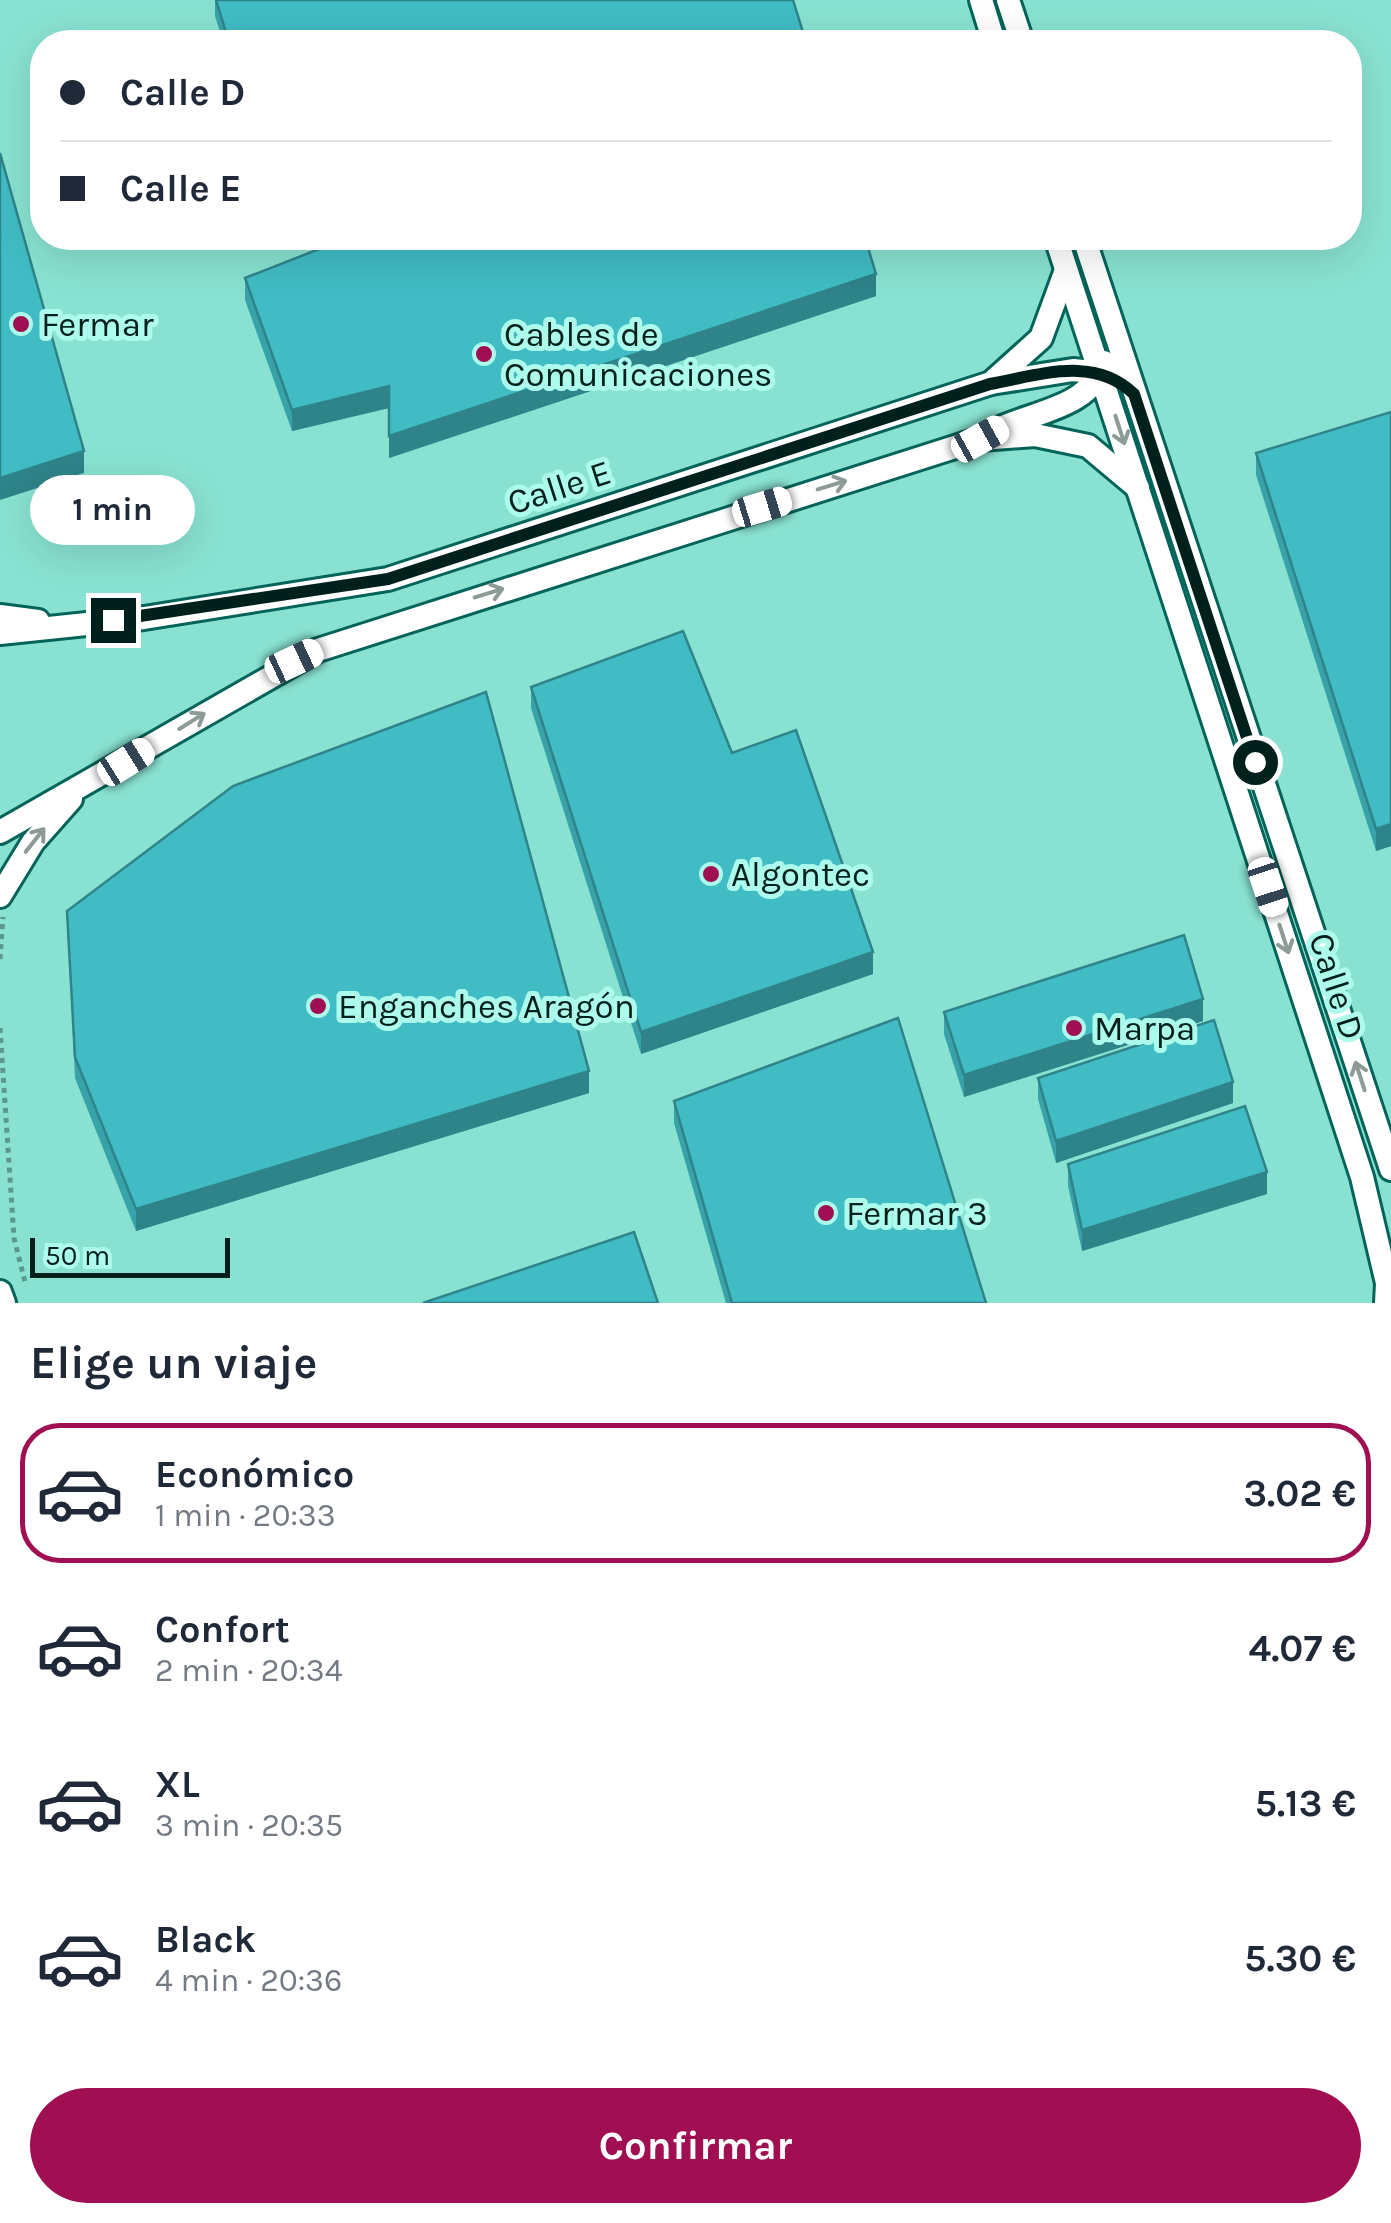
<!DOCTYPE html>
<html lang="es">
<meta charset="utf-8">
<style>
:root{--surface:#fff;--page:#f2f2f3;--text:#1f2937;--muted:#747a83;--line:#e0e1e3;--accent:#a10f53}
body{margin:0;font-family:Karla,sans-serif;background:var(--page);color:var(--text);height:100vh;display:flex;flex-direction:column;font-size:38px;white-space:nowrap}
*{box-sizing:border-box;margin:0}
p{font-size:32px;color:var(--muted)}
.icon{flex:none;width:55px;height:55px;fill:none;stroke:currentColor;stroke-width:2;stroke-linecap:round;stroke-linejoin:round}
.map{position:relative;height:1303px;overflow:hidden}
.side{display:flex;flex-direction:column;background:var(--surface);flex:1}
.side>*{flex:none}
.top-card{position:absolute;left:30px;top:30px;width:1332px;height:220px;border-radius:40px;box-shadow:0 10px 40px #0002;display:grid;align-content:center;height:220px;padding:0 30px;background:var(--surface)}
.scale{position:absolute;left:30px;bottom:25px;width:200px;box-sizing:border-box;padding-left:10px;border:5px solid #00201b;border-top:0;font-size:28px;line-height:35px;white-space:nowrap;color:#00201b;-webkit-text-stroke:8px #acfbec;paint-order:stroke}
.end{position:absolute;width:45px;height:45px;margin:-22px;border:12px solid #00201b;background:#fff;box-shadow:0 0 0 5px #fff}
.from{border-radius:50%}
.bubble{position:absolute;height:70px;border-radius:35px;background:var(--surface);box-shadow:0 10px 40px #0002;font-size:32px;font-weight:700;line-height:70px;text-align:center}
.car{position:absolute;width:30px;height:60px;margin:-30px -15px;border-radius:12px;box-shadow:0 0 8px 2px #0007;background:linear-gradient(#fff 24%,#345 0 40%,#fff 0 76%,#345 0 86%,#fff 0)}
.top-card b{display:flex;align-items:center;gap:35px;height:95px;font-size:38px}
.top-card b+b{border-top:2px solid var(--line)}
.top-card i{width:25px;height:25px;background:var(--text)}
ul{padding:0;list-style:none}
li{display:flex;align-items:center;gap:30px;height:140px;margin:0 20px 15px;padding:0 10px;border:5px solid transparent;border-radius:40px}
li div{flex:1}
li b{display:block;font-size:38px}
li em{font-style:normal;font-weight:700}
li.on{border-color:var(--accent)}
li>.icon{width:90px;height:90px;stroke-width:1.5}
h2{padding:0 30px;font-size:45px;line-height:120px}
.action{display:flex;gap:20px;margin-top:auto;padding:20px 30px}
.action a{flex:1;height:115px;border-radius:60px;background:var(--accent);color:#fff;font-size:40px;font-weight:700;line-height:115px;text-align:center}
.map>svg:first-child{display:block}
.built{fill:#89e2d1;fill-rule:evenodd}
.lines{fill:none;stroke-linecap:round;stroke-linejoin:round}
.minor-casing{stroke:#056459;stroke-width:28}
.path{stroke:#5c978c;stroke-width:5;stroke-dasharray:5 5;stroke-linecap:butt}
.minor{stroke:#fff;stroke-width:22}
.wall{fill:#38a2a9}
.shaded-wall{fill:#2e8489}
.building{fill:#41bcc4;stroke:#2e8489;stroke-width:2.5}
.oneway{stroke:#8c9b98}
.route{stroke:#00201b;stroke-width:12}
.poi-dot{fill:#a10f53;stroke:#acfbec;stroke-width:4}
.labels{text-anchor:middle;stroke-width:10;stroke-linejoin:round;paint-order:stroke}
.poi-label{font-size:35px;fill:#00201b;stroke:#acfbec;text-anchor:start}
.street-label{font-size:35px;fill:#00201b;stroke:#acfbec}
</style>
<div class="map">
<svg width="1391" height="1303" viewBox="0 0 1391 1303">
<rect width="100%" height="100%" fill="#9feede"/>
<!-- built -->
<path class="built" d="M 0,0 L 1391,0 L 1391,1303 L 0,1303 ZM 42,42 L 1350,42 L 1350,238 L 42,238 Z"/>
<g class="lines">
<defs>
<g id="minor">
<path d="M 981,0 L 994,42"/>
<path d="M 1008,0 L 1022,42"/>
<path d="M 1056,238 L 1362,1177 L 1387,1283 L 1386,1303"/>
<path d="M 1084,238 L 1391,1169"/>
<path d="M 991,383 L 1073,370 L 1113,374"/>
<path d="M 992,432 C 1028,412 1091,410 1104,362"/>
<path d="M 0,616 L 38,621"/>
<path d="M 0,633 L 144,618 L 388,579 L 991,383 L 1041,338 L 1066,270"/>
<path d="M 0,832 L 318,650 L 980,439 L 1035,435 L 1088,446 L 1138,488"/>
<path d="M 0,896 L 33,842 L 71,799"/>
<path d="M 0,1292 L 4,1303"/>
</g>
</defs>
<!-- minor casing -->
<use href="#minor" class="minor-casing"/>
<!-- path -->
<g class="path">
<path d="M 0,959 L 3,917"/>
<path d="M 0,1028 L 14,1238 L 26,1286"/>
</g>
<!-- minor -->
<use href="#minor" class="minor"/>
</g>
<!-- wall -->
<g class="wall">
<path d="M 215,0 L 793,0 L 806,42 L 223,42 L 215,16 Z"/>
<path d="M 334,238 L 865,238 L 876,296 L 389,458 L 389,408 L 292,431 L 245,300 L 245,278 L 336,242 Z"/>
<path d="M 1391,412 L 1391,846 L 1376,851 L 1256,475 L 1256,453 Z"/>
<path d="M 531,687 L 732,753 L 873,974 L 641,1054 L 531,708 Z"/>
<path d="M 67,911 L 589,1093 L 136,1231 L 75,1078 Z"/>
<path d="M 944,1012 L 1203,1021 L 964,1097 L 944,1034 Z"/>
<path d="M 1038,1078 L 1233,1103 L 1056,1163 L 1038,1099 Z"/>
<path d="M 674,1101 L 986,1303 L 726,1303 L 674,1123 Z"/>
<path d="M 1068,1164 L 1267,1194 L 1082,1251 L 1068,1186 Z"/>
</g>
<!-- shaded-wall -->
<g class="shaded-wall">
<path d="M 876,274 L 876,296 L 389,458 L 389,436 Z"/>
<path d="M 389,386 L 389,408 L 292,431 L 292,410 Z"/>
<path d="M 84,451 L 84,473 L 0,500 L 0,478 Z"/>
<path d="M 1391,824 L 1391,846 L 1376,851 L 1376,829 Z"/>
<path d="M 873,952 L 873,974 L 641,1054 L 641,1032 Z"/>
<path d="M 1203,999 L 1203,1021 L 964,1097 L 964,1075 Z"/>
<path d="M 589,1071 L 589,1093 L 136,1231 L 136,1209 Z"/>
<path d="M 1233,1082 L 1233,1103 L 1056,1163 L 1056,1141 Z"/>
<path d="M 1267,1172 L 1267,1194 L 1082,1251 L 1082,1230 Z"/>
</g>
<!-- building -->
<g class="building">
<path d="M 216,0 L 793,0 L 806,42 L 229,42 Z"/>
<path d="M 0,153 L 84,451 L 0,478 Z"/>
<path d="M 341,238 L 865,238 L 876,274 L 389,436 L 389,386 L 292,410 L 245,278 L 342,240 Z"/>
<path d="M 1391,412 L 1391,824 L 1376,829 L 1256,453 Z"/>
<path d="M 683,631 L 732,753 L 796,730 L 873,952 L 641,1032 L 531,687 Z"/>
<path d="M 486,692 L 589,1071 L 136,1209 L 75,1057 L 67,911 L 233,786 Z"/>
<path d="M 1184,935 L 1203,999 L 964,1075 L 944,1012 Z"/>
<path d="M 898,1018 L 986,1303 L 732,1303 L 674,1101 Z"/>
<path d="M 1214,1020 L 1233,1082 L 1056,1141 L 1038,1078 Z"/>
<path d="M 1245,1106 L 1267,1172 L 1082,1230 L 1068,1164 Z"/>
<path d="M 634,1232 L 658,1303 L 423,1303 Z"/>
</g>
<!-- one-way arrows -->
<defs><path id="oneway-shaft" d="M-6 0H5M1.5-3L5.5 0L1.5 3" fill="none" stroke-width="1.6" stroke-linecap="round" stroke-linejoin="round" transform="scale(2.5)"/></defs>
<g class="oneway">
<use href="#oneway-shaft" transform="translate(1120 430) rotate(72)"/>
<use href="#oneway-shaft" transform="translate(832 485) rotate(-17)"/>
<use href="#oneway-shaft" transform="translate(489 593) rotate(-17)"/>
<use href="#oneway-shaft" transform="translate(192 721) rotate(-32)"/>
<use href="#oneway-shaft" transform="translate(35 840) rotate(-52)"/>
<use href="#oneway-shaft" transform="translate(1284 939) rotate(72)"/>
<use href="#oneway-shaft" transform="translate(1360 1076) rotate(-108)"/>
</g>
<g class="lines">
<!-- route -->
<path class="route" d="M 113,620 L 388,579 L 990,384 C 1040,375 1094,355 1134,394 L 1255,762"/>
</g>
<!-- markers -->
<g class="poi-dot">
<circle cx="21" cy="324" r="10"/>
<circle cx="484" cy="354" r="10"/>
<circle cx="711" cy="874" r="10"/>
<circle cx="318" cy="1006" r="10"/>
<circle cx="1074" cy="1028" r="10"/>
<circle cx="826" cy="1213" r="10"/>
</g>
<g class="labels">
<!-- poi labels -->
<g class="poi-label">
<text x="41" y="336">Fermar</text>
<text x="504" y="346">Cables de<tspan x="504" dy="40">Comunicaciones</tspan></text>
<text x="731" y="886">Algontec</text>
<text x="338" y="1018">Enganches Aragón</text>
<text x="1094" y="1040">Marpa</text>
<text x="846" y="1225">Fermar 3</text>
</g>
<!-- street labels -->
<g class="street-label">
<text transform="translate(559 487) rotate(-18)" y="12">Calle E</text>
<text transform="translate(1337 986) rotate(72)" y="12">Calle D</text>
</g>
</g>
</svg>
<div class="scale">50 m</div>
<i class="end from" style="left:1255px;top:762px"></i>
<i class="end" style="left:113px;top:620px"></i>
<div class="bubble" style="left:30px;top:475px;width:165px">1 min</div>
<i class="car" style="left:980px;top:439px;rotate:61deg"></i>
<i class="car" style="left:762px;top:507px;rotate:73deg"></i>
<i class="car" style="left:294px;top:661px;rotate:65deg"></i>
<i class="car" style="left:126px;top:762px;rotate:58deg"></i>
<i class="car" style="left:1268px;top:887px;rotate:162deg"></i>
<div class="top-card">
<b><i class="from"></i>Calle D</b>
<b><i></i>Calle E</b>
</div>
</div>
<section class="side">
<h2>Elige un viaje</h2>
<ul>
<li class="on"><svg class="icon" aria-label="car" viewBox="0 0 24 24"><path d="M5 17H2v-5l4-1 3-4h7l3 4 3 1v5h-3M9 17h6M6 11h13"/><circle cx="7" cy="17" r="2"/><circle cx="17" cy="17" r="2"/></svg><div><b>Económico</b><p>1 min · 20:33</p></div><em>3.02 €</em></li>
<li><svg class="icon" aria-label="car" viewBox="0 0 24 24"><path d="M5 17H2v-5l4-1 3-4h7l3 4 3 1v5h-3M9 17h6M6 11h13"/><circle cx="7" cy="17" r="2"/><circle cx="17" cy="17" r="2"/></svg><div><b>Confort</b><p>2 min · 20:34</p></div><em>4.07 €</em></li>
<li><svg class="icon" aria-label="car" viewBox="0 0 24 24"><path d="M5 17H2v-5l4-1 3-4h7l3 4 3 1v5h-3M9 17h6M6 11h13"/><circle cx="7" cy="17" r="2"/><circle cx="17" cy="17" r="2"/></svg><div><b>XL</b><p>3 min · 20:35</p></div><em>5.13 €</em></li>
<li><svg class="icon" aria-label="car" viewBox="0 0 24 24"><path d="M5 17H2v-5l4-1 3-4h7l3 4 3 1v5h-3M9 17h6M6 11h13"/><circle cx="7" cy="17" r="2"/><circle cx="17" cy="17" r="2"/></svg><div><b>Black</b><p>4 min · 20:36</p></div><em>5.30 €</em></li>
</ul>
<div class="action"><a>Confirmar</a></div>
</section>
